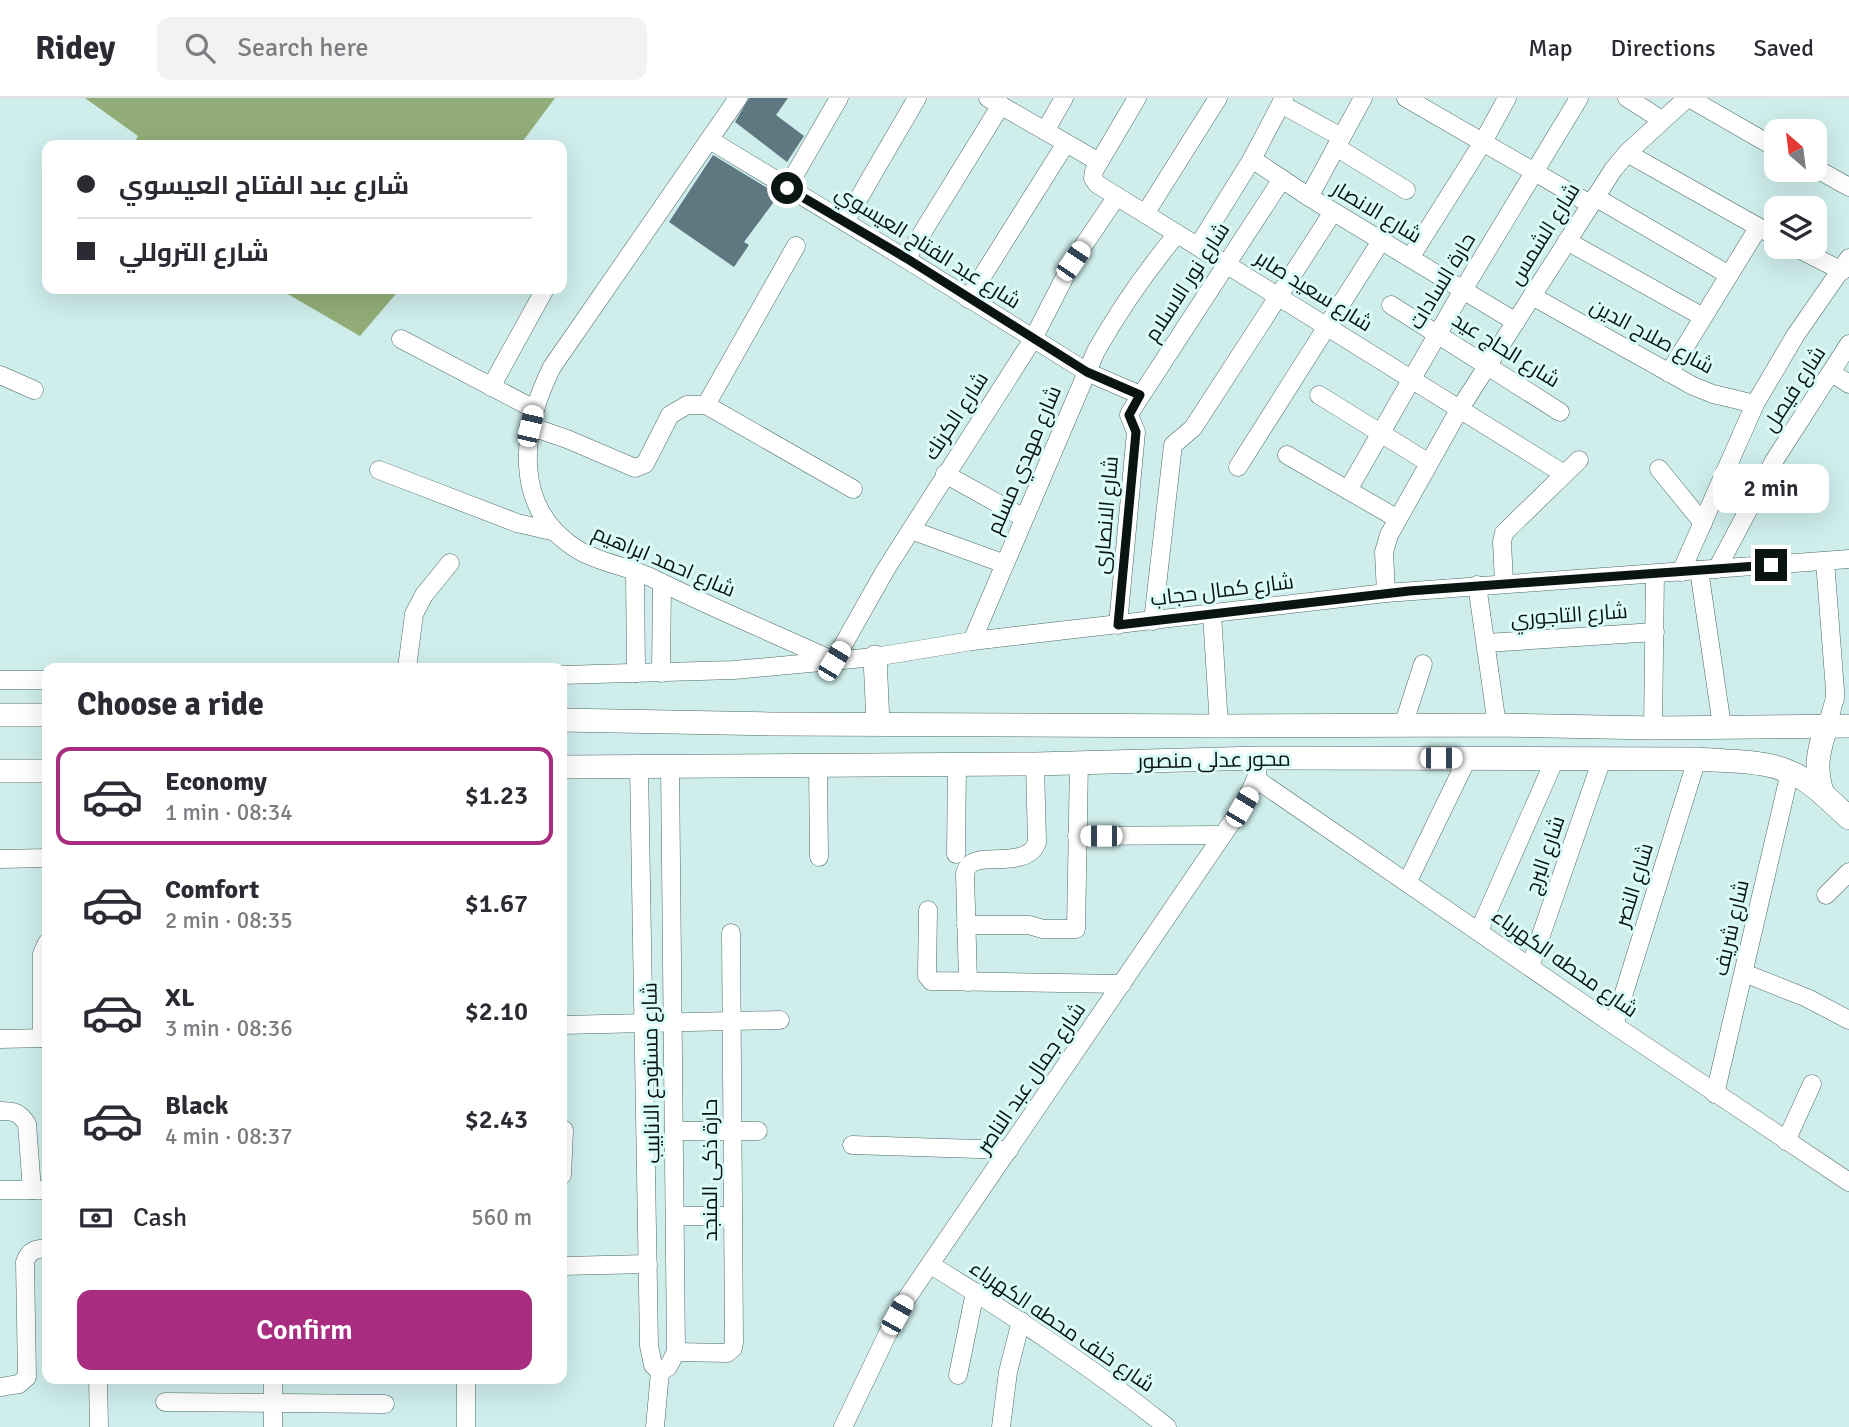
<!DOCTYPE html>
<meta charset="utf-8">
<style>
:root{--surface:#fff;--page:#f2f2f3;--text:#2b2b33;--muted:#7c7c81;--line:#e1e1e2;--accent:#a82d81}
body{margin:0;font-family:Signika,Cairo,sans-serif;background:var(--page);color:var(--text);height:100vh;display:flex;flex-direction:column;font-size:26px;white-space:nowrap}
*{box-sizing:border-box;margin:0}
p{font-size:23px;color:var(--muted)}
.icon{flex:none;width:38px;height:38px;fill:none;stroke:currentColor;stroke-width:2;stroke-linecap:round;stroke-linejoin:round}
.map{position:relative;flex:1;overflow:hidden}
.details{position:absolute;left:42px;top:565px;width:525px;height:721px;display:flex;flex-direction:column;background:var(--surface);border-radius:14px;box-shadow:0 7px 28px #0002}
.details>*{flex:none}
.banner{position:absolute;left:42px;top:42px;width:525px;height:154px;border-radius:14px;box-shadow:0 7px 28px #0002;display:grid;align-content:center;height:154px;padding:0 35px;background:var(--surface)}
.needle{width:46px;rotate:332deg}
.controls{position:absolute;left:1764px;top:21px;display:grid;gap:14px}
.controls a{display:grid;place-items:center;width:63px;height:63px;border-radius:14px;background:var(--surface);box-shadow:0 7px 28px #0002;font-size:35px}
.end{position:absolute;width:32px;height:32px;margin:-16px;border:9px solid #091413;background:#fff;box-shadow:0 0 0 4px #fff}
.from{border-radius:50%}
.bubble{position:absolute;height:49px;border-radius:14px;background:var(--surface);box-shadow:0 7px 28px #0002;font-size:23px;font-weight:600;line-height:49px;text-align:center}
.car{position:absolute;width:21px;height:42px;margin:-21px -10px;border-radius:9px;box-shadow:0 0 5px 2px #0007;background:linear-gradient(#fff 24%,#345 0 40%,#fff 0 76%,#345 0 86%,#fff 0)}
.banner b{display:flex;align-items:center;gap:24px;height:66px;font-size:26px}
.banner b+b{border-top:2px solid var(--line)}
.banner i{width:18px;height:18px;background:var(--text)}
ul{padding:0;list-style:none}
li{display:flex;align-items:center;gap:21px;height:98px;margin:0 14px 10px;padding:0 21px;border:4px solid transparent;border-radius:14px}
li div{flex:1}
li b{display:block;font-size:26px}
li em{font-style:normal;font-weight:600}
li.current{border-color:var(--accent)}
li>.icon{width:63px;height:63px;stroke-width:1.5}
h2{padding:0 35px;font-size:32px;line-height:84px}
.pay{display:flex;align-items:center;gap:18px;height:77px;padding:0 35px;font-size:26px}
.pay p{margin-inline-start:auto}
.button{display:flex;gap:14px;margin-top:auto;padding:14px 35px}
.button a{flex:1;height:80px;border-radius:14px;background:var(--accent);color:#fff;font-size:28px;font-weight:600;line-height:80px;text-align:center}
header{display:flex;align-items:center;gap:42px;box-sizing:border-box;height:98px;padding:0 35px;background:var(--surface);border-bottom:2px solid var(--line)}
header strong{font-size:33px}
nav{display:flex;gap:38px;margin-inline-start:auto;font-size:24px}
.search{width:490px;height:63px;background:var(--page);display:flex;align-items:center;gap:18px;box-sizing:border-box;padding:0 24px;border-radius:14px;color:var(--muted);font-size:26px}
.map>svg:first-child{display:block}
.forest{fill:#92ad77}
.building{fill:#5e7780}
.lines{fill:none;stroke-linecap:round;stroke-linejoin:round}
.minor-casing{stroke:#4e6a68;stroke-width:19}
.major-casing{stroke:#4e6a68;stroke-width:24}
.minor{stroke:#fff;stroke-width:18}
.major{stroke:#fff;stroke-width:23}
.route{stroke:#091413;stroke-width:9}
.labels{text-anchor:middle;stroke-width:6;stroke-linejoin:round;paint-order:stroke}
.street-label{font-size:21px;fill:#091413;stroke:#dbfbf8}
</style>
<header>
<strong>Ridey</strong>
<div class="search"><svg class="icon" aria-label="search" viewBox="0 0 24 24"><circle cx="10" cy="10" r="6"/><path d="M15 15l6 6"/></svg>Search here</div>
<nav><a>Map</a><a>Directions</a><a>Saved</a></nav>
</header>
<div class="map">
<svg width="1849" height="1329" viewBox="0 0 1849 1329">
<rect width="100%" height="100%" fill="#ceedeb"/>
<!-- forest -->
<g class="forest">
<path d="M 85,0 L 555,0 L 520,47 L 133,47 L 138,38 Z"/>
<path d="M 279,191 L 400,191 L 360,238 Z"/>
</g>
<!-- building -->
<g class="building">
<path d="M 749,0 L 788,0 L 776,17 L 804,38 L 787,64 L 735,24 Z"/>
<path d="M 713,57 L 779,97 L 744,144 L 749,147 L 734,169 L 669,124 Z"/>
</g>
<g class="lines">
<defs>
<g id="minor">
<path d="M 738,0 L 552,269 C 521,331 510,412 580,453 C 599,464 628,469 650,479 C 710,509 773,535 834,563 L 886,471 L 1033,241 L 1073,163 L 1117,98"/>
<path d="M 988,0 L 1099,64"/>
<path d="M 1137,0 L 1094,73 L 1093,80 L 1097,86 L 1564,376"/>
<path d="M 1406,0 L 1590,106"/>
<path d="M 1627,0 L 1662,22"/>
<path d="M 1689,0 L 1776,50"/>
<path d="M 1281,6 L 1341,39"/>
<path d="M 1045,33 L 1064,0"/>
<path d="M 710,42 L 906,161 L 1087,274 L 1140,297"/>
<path d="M 1336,49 L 1406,92"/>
<path d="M 1627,55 L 1776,139"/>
<path d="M 1252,61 L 1309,99 L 1516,224"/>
<path d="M 1815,70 L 1849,89"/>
<path d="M 787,90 L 839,0"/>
<path d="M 1309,99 L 1363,0"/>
<path d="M 1595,99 L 1729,177"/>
<path d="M 1145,116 L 1218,0"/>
<path d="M 845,124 L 917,0"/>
<path d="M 1567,143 L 1703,219"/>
<path d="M 1198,148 L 1252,61 L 1284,0"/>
<path d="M 1795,149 L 1842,173"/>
<path d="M 1410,160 L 1483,44 L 1507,0"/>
<path d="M 906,161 L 1001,7"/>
<path d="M 1532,198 L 1693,288 L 1713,296 L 1755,306"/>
<path d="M 968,201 L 1066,45"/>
<path d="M 1391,207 L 1560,314"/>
<path d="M 401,241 L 534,311"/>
<path d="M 1669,275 L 1758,130"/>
<path d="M 1832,275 L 1849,286"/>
<path d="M 0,277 L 34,292"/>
<path d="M 491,289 L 545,191"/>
<path d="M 1319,297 L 1429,365"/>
<path d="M 706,307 L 796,148"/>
<path d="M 529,328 L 567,341 L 635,370 L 645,366 L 670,317 L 687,307 L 706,307 L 853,391"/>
<path d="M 1287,357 L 1398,421"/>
<path d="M 1238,369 L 1381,143"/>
<path d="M 1659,371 L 1703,425"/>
<path d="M 379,372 L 517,425 L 556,434"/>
<path d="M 945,376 L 1024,420"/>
<path d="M 1348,392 L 1463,192 L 1579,0"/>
<path d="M 911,432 L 1005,466"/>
<path d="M 1825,463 L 1835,592 L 1835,600 L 1827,628"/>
<path d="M 1717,471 L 1774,363 L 1849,246"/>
<path d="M 635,472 L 636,575"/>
<path d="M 1699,472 L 1722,628"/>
<path d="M 1681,474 L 1755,306 L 1795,238 L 1849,160"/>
<path d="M 1504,485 L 1502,444 L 1504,435 L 1579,362"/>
<path d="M 1477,487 L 1497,627"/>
<path d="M 1386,495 L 1384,454 L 1389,437 L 1459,312 L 1613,72 L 1627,55 L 1687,0"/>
<path d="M 1212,516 L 1219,628"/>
<path d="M 1153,523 L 1173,347 L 1193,330 L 1333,114"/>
<path d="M 1118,527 L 1136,334 L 1129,317 L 1131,313 L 1282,81"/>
<path d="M 972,543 L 1096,253 C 1120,211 1146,173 1177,136"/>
<path d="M 1486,545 L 1655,534"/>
<path d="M 407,570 L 414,516 L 424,497 L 450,465"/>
<path d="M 661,575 L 662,485"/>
<path d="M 562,577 L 734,572 L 875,559 L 972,543 L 1386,495 L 1849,461"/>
<path d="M 0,582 L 47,582"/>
<path d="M 1403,628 L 1423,566"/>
<path d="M 1653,630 L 1655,476"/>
<path d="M 818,667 L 819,759"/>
<path d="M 639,668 L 649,1248 L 653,1267 L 660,1274 L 655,1329"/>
<path d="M 1256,681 L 1614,927 L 1849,1084"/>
<path d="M 1077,738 L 1222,737"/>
<path d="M 956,756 L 957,666"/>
<path d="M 0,761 L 47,760"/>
<path d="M 1407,785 L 1467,661"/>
<path d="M 1826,797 L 1849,774"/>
<path d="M 928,812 L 927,878 L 931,883 L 1122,886"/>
<path d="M 966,827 L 1029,827 L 1043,831 L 1076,831 L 1079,664"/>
<path d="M 1479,833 L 1555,661"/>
<path d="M 1530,869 L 1602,661"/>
<path d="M 1744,875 L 1807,900 L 1849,922"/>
<path d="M 968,884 L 965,776 C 967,767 971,764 981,762 C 999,760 1031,765 1037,744 L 1035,666"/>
<path d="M 562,927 L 780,922"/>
<path d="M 1614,927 L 1697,661"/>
<path d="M 42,940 L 42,856 L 47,845"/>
<path d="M 0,941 L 47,940"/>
<path d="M 1715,996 L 1790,674"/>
<path d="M 0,1013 C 14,1013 19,1014 27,1026 L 32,1092"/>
<path d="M 674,1033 L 758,1033"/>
<path d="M 1786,1043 L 1812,986"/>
<path d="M 852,1047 L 1009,1052"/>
<path d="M 562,1077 L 564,1032"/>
<path d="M 0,1092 L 47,1092"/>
<path d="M 675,1118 L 733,1118"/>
<path d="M 931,1167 C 1012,1217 1092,1269 1167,1329"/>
<path d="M 562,1168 L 648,1166"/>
<path d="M 676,1254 L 727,1255 L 733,1250 L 734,1244 L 731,835"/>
<path d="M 660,1274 L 668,1269 L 676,1254 L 670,668"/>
<path d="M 958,1277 L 975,1194"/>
<path d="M 98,1281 L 99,1329"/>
<path d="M 466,1281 L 466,1329"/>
<path d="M 0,1289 L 19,1286 L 27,1279 L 25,1164 C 29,1152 36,1151 47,1150"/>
<path d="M 165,1304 L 385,1306"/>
<path d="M 273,1329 L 273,1281"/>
<path d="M 843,1329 L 888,1235 L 907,1200 L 1242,709 L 1256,681 L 1259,660"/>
<path d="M 1001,1329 L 1008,1274 L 1021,1223"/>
</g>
<g id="major">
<path d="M 875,559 L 878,626"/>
<path d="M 0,617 L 47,617"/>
<path d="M 562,622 L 771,626 L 1219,628 L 1497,627 L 1653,630 L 1849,628"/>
<path d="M 562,669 L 1035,666 L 1259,660 L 1697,661 C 1732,664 1773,661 1803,681 C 1820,691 1834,707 1849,720"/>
<path d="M 0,673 L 47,673"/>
<path d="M 1823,696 C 1814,672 1818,652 1827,628"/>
</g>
</defs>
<!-- minor casing -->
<use href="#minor" class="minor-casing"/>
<!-- major casing -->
<use href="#major" class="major-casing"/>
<!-- minor -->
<use href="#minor" class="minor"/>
<!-- major -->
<use href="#major" class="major"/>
</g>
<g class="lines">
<!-- route -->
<path class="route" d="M 787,90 L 906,160 L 1087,274 L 1140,297 L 1129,317 L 1136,334 L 1118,527 L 1409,493 L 1771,467"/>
</g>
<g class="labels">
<!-- street labels -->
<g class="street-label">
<text transform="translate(1377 114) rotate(31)" y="7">شارع الانصار</text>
<text transform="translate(1544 136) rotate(-58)" y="7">شارع الشمس</text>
<text transform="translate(928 149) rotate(32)" y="7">شارع عبد الفتاح العيسوي</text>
<text transform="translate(1442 183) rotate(-59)" y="7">حارة السادات</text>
<text transform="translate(1187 184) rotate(-57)" y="7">شارع نور الاسلام</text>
<text transform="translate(1314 193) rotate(32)" y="7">شارع سعيد صابر</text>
<text transform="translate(1652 238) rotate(28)" y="7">شارع صلاح الدين</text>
<text transform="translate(1506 252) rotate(32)" y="7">شارع الحاج عيد</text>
<text transform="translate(1794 291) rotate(-57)" y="7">شارع فيصل</text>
<text transform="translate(956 318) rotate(-57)" y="7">شارع الكرنك</text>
<text transform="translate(1024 362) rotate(-67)" y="7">شارع مهدي مسلم</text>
<text transform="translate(1106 417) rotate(-85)" y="7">شارع الانصارى</text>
<text transform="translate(664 463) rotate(23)" y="7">شارع احمد ابراهيم</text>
<text transform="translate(1222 492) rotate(-7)" y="7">شارع كمال حجاب</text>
<text transform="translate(1569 517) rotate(-4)" y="7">شارع التاجوري</text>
<text transform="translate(1214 662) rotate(-1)" y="7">محور عدلى منصور</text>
<text transform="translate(1545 757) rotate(-71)" y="7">شارع البرج</text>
<text transform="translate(1634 787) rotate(-73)" y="7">شارع النصر</text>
<text transform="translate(1731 830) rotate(-77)" y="7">شارع شريف</text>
<text transform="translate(1565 865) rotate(35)" y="7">شارع محطه الكهرباء</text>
<text transform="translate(651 975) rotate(-91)" y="7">شارع مستودع الانابيب</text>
<text transform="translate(1031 980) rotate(-56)" y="7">شارع جمال عبد الناصر</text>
<text transform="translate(710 1072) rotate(-90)" y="7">حارة ذكى المنجد</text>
<text transform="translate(1062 1228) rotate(34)" y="7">شارع خلف محطه الكهرباء</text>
</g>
</g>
</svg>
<div class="controls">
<a><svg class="needle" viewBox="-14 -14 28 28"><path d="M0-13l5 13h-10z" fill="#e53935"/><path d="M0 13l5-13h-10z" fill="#7c7c81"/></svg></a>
<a><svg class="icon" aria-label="layers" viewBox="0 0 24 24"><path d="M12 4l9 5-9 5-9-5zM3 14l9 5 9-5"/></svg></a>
</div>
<i class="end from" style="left:787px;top:90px"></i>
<i class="end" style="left:1771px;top:467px"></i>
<div class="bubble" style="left:1713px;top:366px;width:116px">2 min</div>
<i class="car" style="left:1073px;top:163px;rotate:34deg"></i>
<i class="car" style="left:530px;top:328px;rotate:13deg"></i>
<i class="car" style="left:834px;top:563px;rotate:31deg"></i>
<i class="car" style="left:1441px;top:660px;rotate:90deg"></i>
<i class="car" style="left:1242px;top:709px;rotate:31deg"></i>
<i class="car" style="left:1101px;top:738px;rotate:270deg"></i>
<i class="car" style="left:897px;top:1217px;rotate:29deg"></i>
<div class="banner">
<b><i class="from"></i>شارع عبد الفتاح العيسوي</b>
<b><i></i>شارع التروللي</b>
</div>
<section class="details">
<h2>Choose a ride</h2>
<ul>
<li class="current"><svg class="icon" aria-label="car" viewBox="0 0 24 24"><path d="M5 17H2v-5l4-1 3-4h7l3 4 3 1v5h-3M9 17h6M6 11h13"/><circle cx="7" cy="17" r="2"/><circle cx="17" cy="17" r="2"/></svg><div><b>Economy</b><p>1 min · 08:34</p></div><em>$1.23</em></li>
<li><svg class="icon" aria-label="car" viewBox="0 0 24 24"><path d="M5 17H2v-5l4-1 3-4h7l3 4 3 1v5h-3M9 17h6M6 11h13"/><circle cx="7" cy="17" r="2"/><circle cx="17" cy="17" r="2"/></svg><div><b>Comfort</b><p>2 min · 08:35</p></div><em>$1.67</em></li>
<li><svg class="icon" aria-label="car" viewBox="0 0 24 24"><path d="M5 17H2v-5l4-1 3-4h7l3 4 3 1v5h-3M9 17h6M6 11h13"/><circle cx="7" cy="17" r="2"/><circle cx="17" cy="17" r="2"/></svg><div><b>XL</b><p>3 min · 08:36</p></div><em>$2.10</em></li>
<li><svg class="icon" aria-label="car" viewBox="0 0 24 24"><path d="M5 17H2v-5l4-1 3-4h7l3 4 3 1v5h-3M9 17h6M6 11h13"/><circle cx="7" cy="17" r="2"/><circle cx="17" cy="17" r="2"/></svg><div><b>Black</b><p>4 min · 08:37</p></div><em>$2.43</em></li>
</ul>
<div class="pay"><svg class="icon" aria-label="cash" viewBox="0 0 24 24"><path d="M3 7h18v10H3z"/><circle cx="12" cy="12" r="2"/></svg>Cash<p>560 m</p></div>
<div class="button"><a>Confirm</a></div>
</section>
</div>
